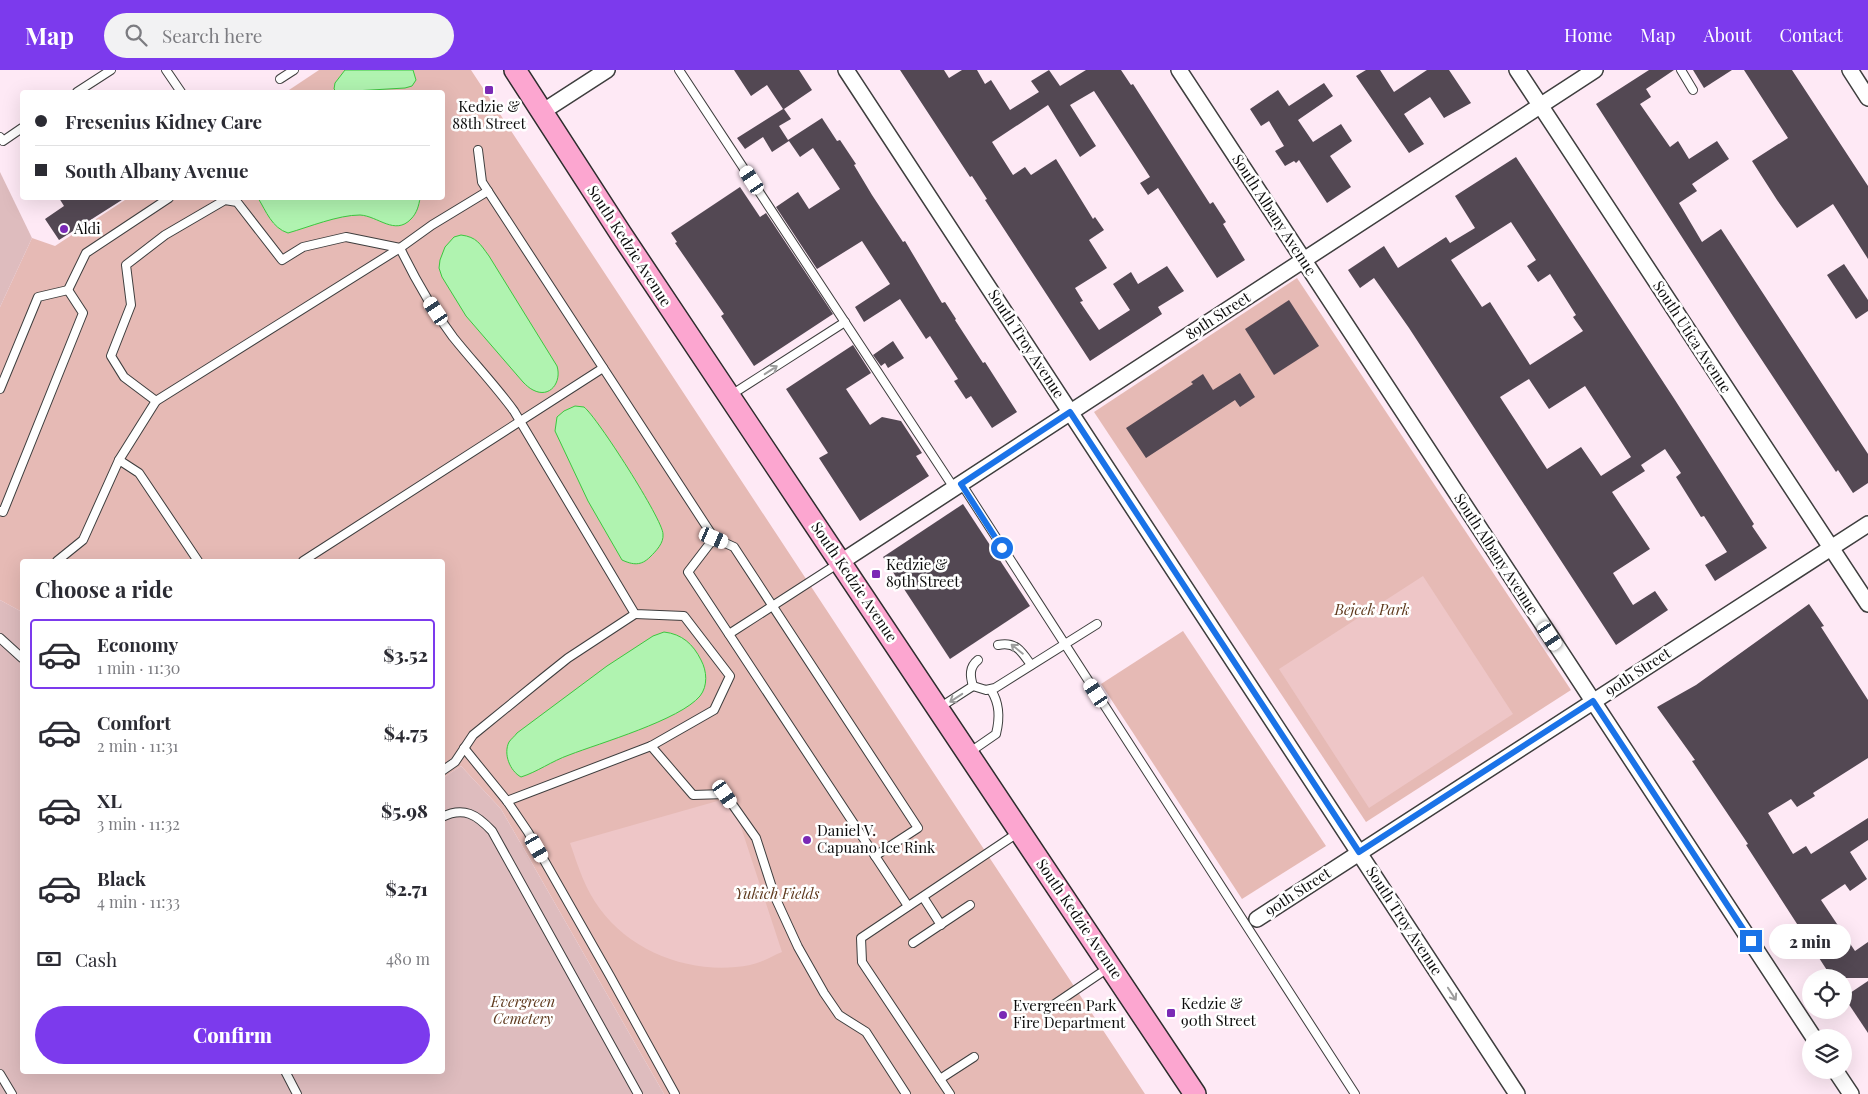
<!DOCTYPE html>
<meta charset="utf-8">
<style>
:root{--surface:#fff;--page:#f2f2f3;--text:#2b2b33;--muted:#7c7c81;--line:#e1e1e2;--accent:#7c3aed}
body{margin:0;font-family:"Playfair Display",serif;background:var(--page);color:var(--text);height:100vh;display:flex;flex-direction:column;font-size:19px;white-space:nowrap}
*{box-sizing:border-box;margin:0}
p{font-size:16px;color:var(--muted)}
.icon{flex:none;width:28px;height:28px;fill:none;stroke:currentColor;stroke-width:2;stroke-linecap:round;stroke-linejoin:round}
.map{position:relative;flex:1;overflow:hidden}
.side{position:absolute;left:20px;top:489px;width:425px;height:515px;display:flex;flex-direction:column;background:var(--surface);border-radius:5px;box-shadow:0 5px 20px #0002}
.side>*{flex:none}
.hud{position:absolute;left:20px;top:20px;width:425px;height:110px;border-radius:5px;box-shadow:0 5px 20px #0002;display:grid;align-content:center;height:110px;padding:0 15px;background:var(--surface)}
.fabs{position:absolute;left:1802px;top:899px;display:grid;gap:10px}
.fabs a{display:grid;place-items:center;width:50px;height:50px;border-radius:50%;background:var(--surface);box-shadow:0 5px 20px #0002;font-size:25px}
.end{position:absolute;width:22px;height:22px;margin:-11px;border:6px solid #1a73e8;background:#fff;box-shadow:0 0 0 2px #fff}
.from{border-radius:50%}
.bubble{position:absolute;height:35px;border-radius:18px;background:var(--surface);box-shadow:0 5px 20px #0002;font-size:16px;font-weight:800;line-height:35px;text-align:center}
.car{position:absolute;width:15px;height:30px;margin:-15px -8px;border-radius:6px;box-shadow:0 0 4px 1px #0007;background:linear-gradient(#fff 24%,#345 0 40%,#fff 0 76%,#345 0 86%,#fff 0)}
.hud b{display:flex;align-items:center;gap:18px;height:48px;font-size:19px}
.hud b+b{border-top:1px solid var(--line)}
.hud i{width:12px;height:12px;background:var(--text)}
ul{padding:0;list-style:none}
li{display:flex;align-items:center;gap:15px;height:70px;margin:0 10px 8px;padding:0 5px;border:2px solid transparent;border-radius:5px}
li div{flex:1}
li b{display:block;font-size:19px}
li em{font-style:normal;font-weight:800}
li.active{border-color:var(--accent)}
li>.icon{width:45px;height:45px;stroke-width:1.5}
h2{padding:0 15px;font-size:22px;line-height:60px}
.pay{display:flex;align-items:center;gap:12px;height:55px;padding:0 15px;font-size:19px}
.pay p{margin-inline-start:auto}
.action{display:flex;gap:10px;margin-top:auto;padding:10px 15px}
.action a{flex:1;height:58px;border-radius:30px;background:var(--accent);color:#fff;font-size:20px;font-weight:800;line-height:58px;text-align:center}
header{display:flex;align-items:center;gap:30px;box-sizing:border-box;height:70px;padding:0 25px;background:var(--accent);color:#fff}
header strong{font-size:24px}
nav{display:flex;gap:28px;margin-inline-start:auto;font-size:18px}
.search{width:350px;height:45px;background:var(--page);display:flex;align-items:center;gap:12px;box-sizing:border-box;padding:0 18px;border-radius:28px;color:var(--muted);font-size:19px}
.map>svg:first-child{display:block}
.green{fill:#e6bab5}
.cemetery{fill:#debcbe}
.pitch{fill:#eec6c7}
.water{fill:#b0f3b0;stroke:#3ac83e}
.building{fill:#534853;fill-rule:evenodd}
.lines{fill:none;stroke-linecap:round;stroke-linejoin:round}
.service-casing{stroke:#3e3e3e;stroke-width:10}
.minor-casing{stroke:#3e3e3e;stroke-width:18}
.secondary-casing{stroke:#2d2d2d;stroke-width:24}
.service{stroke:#fff;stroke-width:8}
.minor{stroke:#fff;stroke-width:15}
.secondary{stroke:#fca6d0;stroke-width:21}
.oneway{stroke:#9d9d9d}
.route{stroke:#1a73e8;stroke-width:6}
.poi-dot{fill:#7a29b5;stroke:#fff;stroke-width:2}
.labels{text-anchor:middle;stroke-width:5;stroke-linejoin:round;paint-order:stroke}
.poi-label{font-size:15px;fill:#0b0b0b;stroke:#fff;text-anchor:start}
.street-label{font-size:15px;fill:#0b0b0b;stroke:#fff}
.park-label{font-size:15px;font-style:italic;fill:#5f3a1e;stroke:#fff}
</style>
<header>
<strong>Map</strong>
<div class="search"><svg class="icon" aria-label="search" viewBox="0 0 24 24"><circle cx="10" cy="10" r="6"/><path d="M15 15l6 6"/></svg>Search here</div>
<nav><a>Home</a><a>Map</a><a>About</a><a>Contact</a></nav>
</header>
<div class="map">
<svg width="1868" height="1024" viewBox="0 0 1868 1024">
<rect width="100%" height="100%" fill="#fee9f5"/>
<!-- green -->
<g class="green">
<path d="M 319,0 L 471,0 L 1145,1024 L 664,1024 L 501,739 L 461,696 L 443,708 L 442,491 L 22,491 L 22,542 L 0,530 L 0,237 L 32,168 L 55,176 L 128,128 L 442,128 L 442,22 L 286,22 Z"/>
<path d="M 1297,208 L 1571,620 L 1366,752 L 1094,342 Z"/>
<path d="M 1183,561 L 1326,776 L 1242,829 L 1101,614 Z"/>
</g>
<!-- cemetery -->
<g class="cemetery">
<path d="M 0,102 L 32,168 L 0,237 Z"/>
<path d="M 0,530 L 22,542 L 22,1001 L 442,1001 L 443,708 L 461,696 L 501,739 L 664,1024 L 0,1024 Z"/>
</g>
<!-- pitch -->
<g class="pitch">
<path d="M 1423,506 L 1513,644 L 1369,738 L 1279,599 Z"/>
<path d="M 721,730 L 736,742 L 782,882 C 772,886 761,893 750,895 C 696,906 633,884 600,839 C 585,819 578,796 570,773 Z"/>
</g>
<!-- water -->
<g class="water">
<path d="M 345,0 L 413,0 L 416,10 L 412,16 L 405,18 L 337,22 L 334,19 L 335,13 Z"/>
<path d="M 258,128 L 420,128 C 419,135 417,143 411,149 C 395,166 378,146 360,145 C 338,145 309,157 288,163 C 272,158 266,141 258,128 Z"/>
<path d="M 461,165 C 477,167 480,174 489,186 L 557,296 C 562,312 550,329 533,320 C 529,318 526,315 523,312 L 466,246 L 442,207 L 439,198 L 440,190 L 445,177 L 454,167 Z"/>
<path d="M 575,336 L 584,337 C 597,347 663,450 663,464 C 664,473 656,481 650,487 C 641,496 633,495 622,490 L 588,431 L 555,361 L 557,347 L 564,341 Z"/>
<path d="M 664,562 C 682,564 693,574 701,590 C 707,601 708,616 700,626 C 680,650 600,673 569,685 C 552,691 537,702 521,707 C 510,701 503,684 509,672 C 511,669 515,666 517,663 L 607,596 L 653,566 Z"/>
</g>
<!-- building -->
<g class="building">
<path d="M 734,0 L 799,0 L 812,20 L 784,39 L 791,49 L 779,56 L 788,70 L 822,48 L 837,71 L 840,70 L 856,94 L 854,95 L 872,125 L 903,172 L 905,171 L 942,233 L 945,232 L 956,249 L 955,250 L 983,293 L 985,292 L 1017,342 L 992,358 L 971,326 L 966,329 L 954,311 L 958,309 L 930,266 L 926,269 L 900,229 L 864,252 L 855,237 L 890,214 L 862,171 L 817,199 L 776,137 L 798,122 L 809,139 L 840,119 L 813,78 L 800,87 L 789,71 L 772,82 L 763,67 L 745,79 L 737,68 L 783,39 L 767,15 L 751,26 Z"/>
<path d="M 900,0 L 944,0 L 949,8 L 962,0 L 977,0 L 985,14 L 991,10 L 1010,40 L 1039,22 L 1031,11 L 1049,0 L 1060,16 L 1086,0 L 1121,0 L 1131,15 L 1133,14 L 1210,134 L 1213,132 L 1226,152 L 1223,154 L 1245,190 L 1217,208 L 1158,118 L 1148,125 L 1140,113 L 1150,107 L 1094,21 L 1070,35 L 1096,76 L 1080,87 L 1048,35 L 992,72 L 1013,105 L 1025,97 L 1031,105 L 1056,89 L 1093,149 L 1095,147 L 1104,160 L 1089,170 L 1107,198 L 1075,218 L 1083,231 L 1080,232 L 1099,260 L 1130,240 L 1113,214 L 1131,202 L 1138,214 L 1167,196 L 1184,221 L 1158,237 L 1162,244 L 1090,291 L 985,130 L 987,129 L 972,106 L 970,107 Z"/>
<path d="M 1366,0 L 1380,0 L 1394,22 L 1427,0 L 1449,0 L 1471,33 L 1444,48 L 1430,27 L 1404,44 L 1424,74 L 1409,83 L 1356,6 Z"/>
<path d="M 1649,0 L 1674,0 L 1646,19 L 1651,27 L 1640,34 L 1670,77 L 1678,71 L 1689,89 L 1717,71 L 1729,89 L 1692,114 L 1697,121 L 1679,133 L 1702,172 L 1721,159 L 1868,384 L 1868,413 L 1853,423 L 1838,400 L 1836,402 L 1740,257 L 1596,34 Z"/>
<path d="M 1693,0 L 1732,0 L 1704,18 Z"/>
<path d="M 1744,0 L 1792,0 L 1864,110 L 1868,116 L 1868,189 L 1833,134 L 1797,158 L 1777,130 L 1752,91 L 1788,68 Z"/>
<path d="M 1324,13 L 1333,26 L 1298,50 L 1313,72 L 1341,54 L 1352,71 L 1330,86 L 1351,117 L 1327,133 L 1299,90 L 1296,93 L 1294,91 L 1285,96 L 1275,81 L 1284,76 L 1269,51 L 1261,56 L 1250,39 L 1278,20 L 1289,36 Z"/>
<path d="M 1516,87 L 1675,330 L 1754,454 L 1752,456 L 1767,478 L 1715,511 L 1705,495 L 1727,482 L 1704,446 L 1701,447 L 1676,407 L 1681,403 L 1665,379 L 1641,395 L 1645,401 L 1612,422 L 1650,479 L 1613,503 L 1633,535 L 1655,521 L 1668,540 L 1616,575 L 1409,258 L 1374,208 L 1360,218 L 1348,200 L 1384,176 L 1398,198 L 1446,167 L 1450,173 L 1475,158 L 1455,126 ZM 1511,152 L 1536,190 L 1527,196 L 1538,212 L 1550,204 L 1576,245 L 1573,247 L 1583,261 L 1530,295 L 1490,232 L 1482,237 L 1451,190 ZM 1529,309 L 1549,339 L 1585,316 L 1631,387 L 1601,406 L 1581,377 L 1547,399 L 1500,327 Z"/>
<path d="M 740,117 L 760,147 L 766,143 L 833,244 L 754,296 L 721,246 L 724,244 L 675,173 L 677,172 L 671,163 Z"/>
<path d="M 59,128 L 125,128 L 59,170 L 45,149 L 64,136 Z"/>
<path d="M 1844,194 L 1868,230 L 1868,241 L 1856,249 L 1827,205 Z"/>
<path d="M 1289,230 L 1319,276 L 1274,305 L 1245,259 Z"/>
<path d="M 893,271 L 904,288 L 888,298 L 885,293 L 881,296 L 873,285 Z"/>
<path d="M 853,275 L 871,303 L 846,319 L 870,355 L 882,347 L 901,351 L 922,383 L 916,386 L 929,406 L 860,451 L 819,388 L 828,383 L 786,319 Z"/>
<path d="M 1240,303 L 1255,327 L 1240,337 L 1235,330 L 1146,388 L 1126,358 L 1193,314 L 1191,312 L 1203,304 L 1213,320 Z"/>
<path d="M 963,434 L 1030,536 L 950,589 L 883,487 Z"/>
<path d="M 1809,534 L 1824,556 L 1821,557 L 1868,630 L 1868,688 L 1813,723 L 1815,726 L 1797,737 L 1791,729 L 1768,743 L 1793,784 L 1806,776 L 1811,784 L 1868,748 L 1868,770 L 1850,782 L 1867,809 L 1850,821 L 1845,814 L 1821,830 L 1855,881 L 1868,872 L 1868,908 L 1832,908 L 1746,775 L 1748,774 L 1692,691 L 1695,690 L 1657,637 L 1696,615 Z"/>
<path d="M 1868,911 L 1868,963 L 1844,927 Z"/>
</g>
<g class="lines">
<defs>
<g id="service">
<path d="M 166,0 L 181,22"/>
<path d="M 679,0 L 954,418"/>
<path d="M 1681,0 L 1693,20"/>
<path d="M 280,9 L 294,0"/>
<path d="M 77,22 L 111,0"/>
<path d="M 0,67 L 3,71 L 22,58"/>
<path d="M 478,80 L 482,112 L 714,468 L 734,477 L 918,758 L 875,786"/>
<path d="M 400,178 C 415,209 432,239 453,267 C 473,292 495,315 514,341 L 635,544 L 684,546 L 730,606 L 714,640 L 651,676 L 507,731"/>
<path d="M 68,220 L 86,183 L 169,128"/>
<path d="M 0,319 L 38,227 L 68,220"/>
<path d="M 731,325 L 845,252"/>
<path d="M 156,331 L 400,178 L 432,155 L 488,121"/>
<path d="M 119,390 L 139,403 L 198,491"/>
<path d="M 961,413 L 1355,1024"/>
<path d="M 0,441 L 3,442 L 83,243 L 68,220"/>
<path d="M 714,468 L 688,502 L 908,836"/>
<path d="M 57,491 L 83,470 L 119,390 L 156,331 L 124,307 L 111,286 L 131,235 L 126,195 L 165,165 L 225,130 L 237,132 L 282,190 L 303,177 L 346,167 L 400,178"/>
<path d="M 303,491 L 603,298"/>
<path d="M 729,564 L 839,493"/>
<path d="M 0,568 L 22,588"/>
<path d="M 998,575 C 1016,571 1022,582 1031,595"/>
<path d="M 973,616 L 986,620 L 995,618 L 1097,554"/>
<path d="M 973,616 C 970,606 969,597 978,590"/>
<path d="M 939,638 L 973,616"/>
<path d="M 651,676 L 693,725 L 725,724 L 756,768 L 775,827 L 798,877 L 824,923 L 839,945 L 866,962 L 906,1024"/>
<path d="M 464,678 L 507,731 L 528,762 L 610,906 L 675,1024"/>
<path d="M 970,682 L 996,664 C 1000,648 1000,634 991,620"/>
<path d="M 442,701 L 455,692 L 473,665 L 543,608 L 568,588 L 635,544"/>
<path d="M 442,747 C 464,736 477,745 492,761 L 638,1024"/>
<path d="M 923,827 L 941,855"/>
<path d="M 913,873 L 970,835"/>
<path d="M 1049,938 L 1108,898"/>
<path d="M 285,1001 L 297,1024"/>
<path d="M 0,1004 L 12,1024"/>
<path d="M 940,1009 L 974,987"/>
<path d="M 950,1024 L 862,892 L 861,868 L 1019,762"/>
</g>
<g id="minor">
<path d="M 846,0 L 1517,1024"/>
<path d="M 1179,0 L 1814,968"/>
<path d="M 1517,0 L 1868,534"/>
<path d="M 1850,0 L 1868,28"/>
<path d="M 542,42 L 607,0"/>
<path d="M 841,492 L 1595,0"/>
<path d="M 1257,849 L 1868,454"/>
<path d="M 1835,1000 L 1851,1024"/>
</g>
<path id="secondary" d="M 515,0 L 621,164 L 1195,1024"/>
</defs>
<!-- service casing -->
<use href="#service" class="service-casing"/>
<!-- minor casing -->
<use href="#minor" class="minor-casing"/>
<!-- secondary casing -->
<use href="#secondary" class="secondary-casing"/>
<!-- service -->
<use href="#service" class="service"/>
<!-- minor -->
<use href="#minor" class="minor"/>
<!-- secondary -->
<use href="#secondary" class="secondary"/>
</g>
<!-- one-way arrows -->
<defs><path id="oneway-shaft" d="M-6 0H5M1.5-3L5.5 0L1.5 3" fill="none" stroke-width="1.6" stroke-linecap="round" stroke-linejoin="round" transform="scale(1.25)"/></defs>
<g class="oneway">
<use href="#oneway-shaft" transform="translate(771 300) rotate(-33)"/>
<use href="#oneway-shaft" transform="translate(1017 579) rotate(-141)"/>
<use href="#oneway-shaft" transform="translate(956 628) rotate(147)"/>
<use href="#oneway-shaft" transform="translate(1452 924) rotate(57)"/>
</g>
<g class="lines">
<!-- route -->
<path class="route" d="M 1002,478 L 961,414 L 1070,342 L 1359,782 L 1593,631 L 1751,871"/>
</g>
<!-- markers -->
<g class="poi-dot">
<rect x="484" y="15" width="10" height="10" rx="2.5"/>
<circle cx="64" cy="159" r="5"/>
<rect x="871" y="499" width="10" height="10" rx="2.5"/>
<circle cx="807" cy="770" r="5"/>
<rect x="1166" y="938" width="10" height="10" rx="2.5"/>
<circle cx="1003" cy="945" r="5"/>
</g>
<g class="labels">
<!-- poi labels -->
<g class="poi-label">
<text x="489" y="42" text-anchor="middle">Kedzie &amp;<tspan x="489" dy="17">88th Street</tspan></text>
<text x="74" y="164">Aldi</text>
<text x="886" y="500">Kedzie &amp;<tspan x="886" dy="17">89th Street</tspan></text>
<text x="817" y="766">Daniel V.<tspan x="817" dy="17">Capuano Ice Rink</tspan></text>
<text x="1181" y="939">Kedzie &amp;<tspan x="1181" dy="17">90th Street</tspan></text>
<text x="1013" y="941">Evergreen Park<tspan x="1013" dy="17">Fire Department</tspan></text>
</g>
<!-- street labels -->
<g class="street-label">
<text transform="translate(1274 145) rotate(57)" y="5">South Albany Avenue</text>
<text transform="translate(629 176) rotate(57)" y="5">South Kedzie Avenue</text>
<text transform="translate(1218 246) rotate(-33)" y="5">89th Street</text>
<text transform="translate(1692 267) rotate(57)" y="5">South Utica Avenue</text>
<text transform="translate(1026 274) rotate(57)" y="5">South Troy Avenue</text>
<text transform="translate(1496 484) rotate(57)" y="5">South Albany Avenue</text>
<text transform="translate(854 512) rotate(56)" y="5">South Kedzie Avenue</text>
<text transform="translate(1638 602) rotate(-33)" y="5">90th Street</text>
<text transform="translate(1298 822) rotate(-33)" y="5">90th Street</text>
<text transform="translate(1079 849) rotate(56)" y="5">South Kedzie Avenue</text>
<text transform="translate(1404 851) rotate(57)" y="5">South Troy Avenue</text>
</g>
<!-- park labels -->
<g class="park-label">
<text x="1372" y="545">Bejcek Park</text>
<text x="777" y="829">Yukich Fields</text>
<text x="523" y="937">Evergreen<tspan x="523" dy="17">Cemetery</tspan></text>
</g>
</g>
</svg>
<div class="fabs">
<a><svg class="icon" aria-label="locate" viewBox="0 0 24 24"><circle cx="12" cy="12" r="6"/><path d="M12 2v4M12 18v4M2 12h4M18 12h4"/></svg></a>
<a><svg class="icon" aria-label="layers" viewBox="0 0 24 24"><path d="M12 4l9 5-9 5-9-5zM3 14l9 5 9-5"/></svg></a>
</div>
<i class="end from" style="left:1002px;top:478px"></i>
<i class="end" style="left:1751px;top:871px"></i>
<div class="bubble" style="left:1769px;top:854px;width:82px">2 min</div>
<i class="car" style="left:752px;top:110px;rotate:327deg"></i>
<i class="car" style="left:436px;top:241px;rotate:326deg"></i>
<i class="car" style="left:714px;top:468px;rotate:113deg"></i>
<i class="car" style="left:1550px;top:566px;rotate:147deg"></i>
<i class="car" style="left:1096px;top:623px;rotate:327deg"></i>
<i class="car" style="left:725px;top:724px;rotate:145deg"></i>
<i class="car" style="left:537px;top:778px;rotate:150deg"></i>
<div class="hud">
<b><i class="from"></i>Fresenius Kidney Care</b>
<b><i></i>South Albany Avenue</b>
</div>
<section class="side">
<h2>Choose a ride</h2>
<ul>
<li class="active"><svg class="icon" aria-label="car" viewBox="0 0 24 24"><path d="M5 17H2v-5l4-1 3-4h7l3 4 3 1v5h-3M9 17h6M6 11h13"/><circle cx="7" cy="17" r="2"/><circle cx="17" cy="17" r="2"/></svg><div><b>Economy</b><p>1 min · 11:30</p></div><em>$3.52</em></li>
<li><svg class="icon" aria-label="car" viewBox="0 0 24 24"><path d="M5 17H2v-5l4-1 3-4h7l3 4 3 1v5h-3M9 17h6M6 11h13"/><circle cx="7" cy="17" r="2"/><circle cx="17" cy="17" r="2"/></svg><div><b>Comfort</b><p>2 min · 11:31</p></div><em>$4.75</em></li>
<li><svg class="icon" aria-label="car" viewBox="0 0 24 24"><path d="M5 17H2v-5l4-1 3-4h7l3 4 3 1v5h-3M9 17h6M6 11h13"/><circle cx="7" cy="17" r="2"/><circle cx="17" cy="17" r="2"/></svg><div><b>XL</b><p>3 min · 11:32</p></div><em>$5.98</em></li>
<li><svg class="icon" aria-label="car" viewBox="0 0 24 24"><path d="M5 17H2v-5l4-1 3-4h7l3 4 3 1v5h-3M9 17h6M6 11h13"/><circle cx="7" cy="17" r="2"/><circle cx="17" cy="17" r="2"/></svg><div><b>Black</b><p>4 min · 11:33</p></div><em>$2.71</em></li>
</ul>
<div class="pay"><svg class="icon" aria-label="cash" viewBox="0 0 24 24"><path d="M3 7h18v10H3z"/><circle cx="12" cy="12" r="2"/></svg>Cash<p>480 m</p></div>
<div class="action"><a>Confirm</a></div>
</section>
</div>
